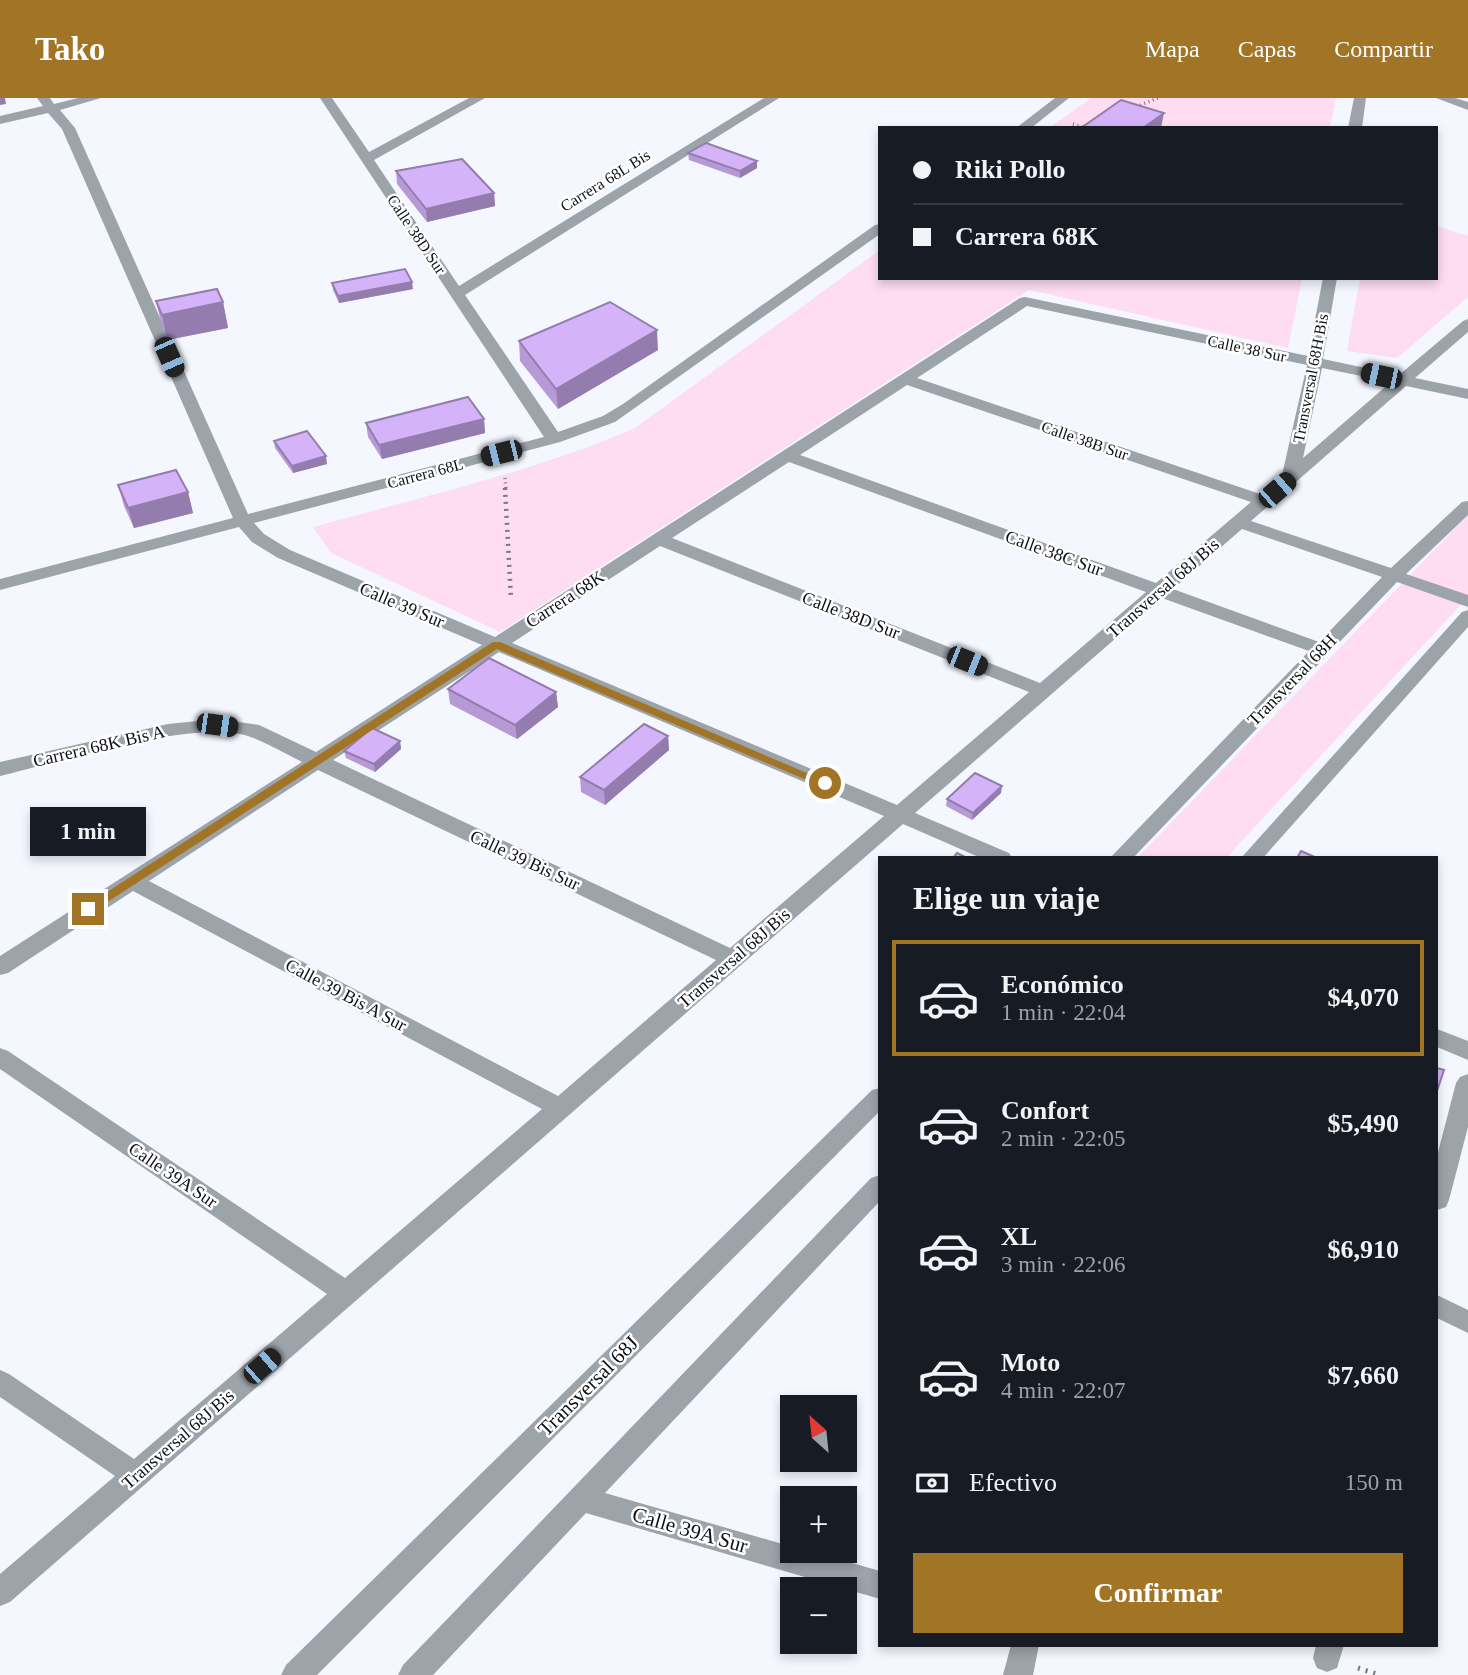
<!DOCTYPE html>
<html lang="es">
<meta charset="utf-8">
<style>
:root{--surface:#171b24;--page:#242831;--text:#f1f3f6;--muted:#9ea1a6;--line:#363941;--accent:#a27426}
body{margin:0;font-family:Georgia,serif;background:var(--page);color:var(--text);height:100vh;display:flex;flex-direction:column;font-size:26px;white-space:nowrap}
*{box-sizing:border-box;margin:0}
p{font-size:23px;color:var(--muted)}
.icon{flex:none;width:38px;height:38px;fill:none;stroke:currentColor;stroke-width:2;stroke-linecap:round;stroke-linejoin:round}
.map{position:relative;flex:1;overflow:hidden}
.drawer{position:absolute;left:878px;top:758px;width:560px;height:791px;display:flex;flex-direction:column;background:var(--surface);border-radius:0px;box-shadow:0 4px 10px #0003}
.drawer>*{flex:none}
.banner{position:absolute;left:878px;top:28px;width:560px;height:154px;border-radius:0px;box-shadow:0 4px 10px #0003;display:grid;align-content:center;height:154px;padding:0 35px;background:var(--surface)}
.needle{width:46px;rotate:333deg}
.fabs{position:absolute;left:780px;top:1297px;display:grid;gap:14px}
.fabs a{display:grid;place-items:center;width:77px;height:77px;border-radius:0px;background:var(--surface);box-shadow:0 4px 10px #0003;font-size:35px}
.end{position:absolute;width:32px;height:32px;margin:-16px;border:9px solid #a27426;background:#fff;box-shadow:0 0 0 4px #fff}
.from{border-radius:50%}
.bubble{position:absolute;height:49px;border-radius:0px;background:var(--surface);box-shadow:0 4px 10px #0003;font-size:23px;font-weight:700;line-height:49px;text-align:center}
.car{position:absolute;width:21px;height:42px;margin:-21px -10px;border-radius:9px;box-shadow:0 0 5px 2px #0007;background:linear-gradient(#222 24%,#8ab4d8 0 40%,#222 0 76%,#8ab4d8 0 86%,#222 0)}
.banner b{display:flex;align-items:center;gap:24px;height:66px;font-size:26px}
.banner b+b{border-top:2px solid var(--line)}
.banner i{width:18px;height:18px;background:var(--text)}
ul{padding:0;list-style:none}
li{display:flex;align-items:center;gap:21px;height:116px;margin:0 14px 10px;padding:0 21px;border:4px solid transparent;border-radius:0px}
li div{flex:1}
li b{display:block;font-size:26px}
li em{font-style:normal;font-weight:700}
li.active{border-color:var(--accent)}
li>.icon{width:63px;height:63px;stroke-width:1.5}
h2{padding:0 35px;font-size:32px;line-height:84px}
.pay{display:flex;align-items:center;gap:18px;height:77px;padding:0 35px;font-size:26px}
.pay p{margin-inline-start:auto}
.action{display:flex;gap:14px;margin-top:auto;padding:14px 35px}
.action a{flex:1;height:80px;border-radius:0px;background:var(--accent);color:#fff;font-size:28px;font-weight:700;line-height:80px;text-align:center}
header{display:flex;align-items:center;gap:42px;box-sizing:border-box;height:98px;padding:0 35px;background:var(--accent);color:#fff}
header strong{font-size:33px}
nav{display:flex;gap:38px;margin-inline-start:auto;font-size:24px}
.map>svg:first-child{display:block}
.green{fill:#fedcf2}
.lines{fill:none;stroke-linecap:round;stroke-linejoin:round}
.path-far2{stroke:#797b82;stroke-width:3.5;stroke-dasharray:1 3.5;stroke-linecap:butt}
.path-far1{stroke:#797b82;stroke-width:4.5;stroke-dasharray:2 5;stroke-linecap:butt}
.path{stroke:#797b82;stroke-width:5;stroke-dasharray:2 6;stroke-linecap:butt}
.minor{fill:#9ca3a9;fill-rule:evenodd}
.wall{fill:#b69ad5}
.shaded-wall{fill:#947dae}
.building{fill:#d4b3f8;stroke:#947dae;stroke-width:2}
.route{fill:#a27426}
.labels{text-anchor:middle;stroke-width:5;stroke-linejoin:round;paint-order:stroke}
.far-street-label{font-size:16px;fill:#0e1016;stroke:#fff}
.street-label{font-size:18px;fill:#0e1016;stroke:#fff}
.near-street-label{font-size:21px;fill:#0e1016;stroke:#fff}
</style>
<header>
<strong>Tako</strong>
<nav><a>Mapa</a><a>Capas</a><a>Compartir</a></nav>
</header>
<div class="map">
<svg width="1468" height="1577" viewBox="0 0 1468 1577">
<rect width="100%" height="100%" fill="#f5f7ff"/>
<!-- green -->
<g class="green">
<path d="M 1091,0 L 1336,0 L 1330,30 L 1049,30 Z"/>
<path d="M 1437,128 L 1468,138 L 1468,199 L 1397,260 L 1347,253 L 1360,180 L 1437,180 Z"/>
<path d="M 880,152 L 880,180 L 1302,180 L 1288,250 L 1029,192 L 500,534 L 331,455 L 313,429 C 421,399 533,374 635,330 Z"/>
<path d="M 1468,417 L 1468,499 L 1227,759 L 1137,760 Z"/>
</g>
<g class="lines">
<!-- path-far2 -->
<g class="path-far2">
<path d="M 1136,9 L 1158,0"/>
<path d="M 1073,26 L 1086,30"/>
<path d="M 505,380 L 506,391"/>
</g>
<!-- path-far1 -->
<path class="path-far1" d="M 505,390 L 511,501"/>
<!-- path -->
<path class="path" d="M 1358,1570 L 1380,1577"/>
<!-- minor -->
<g class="minor">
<path d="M 37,0 L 50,0 L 54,6 L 78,0 L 101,0 L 60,12 L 75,30 L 248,416 L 544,339 L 320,0 L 332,0 L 369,54 L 469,0 L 485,0 L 374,62 L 459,188 L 764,0 L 779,0 L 465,197 L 558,334 L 603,318 L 623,306 L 875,127 L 880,126 L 880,136 L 615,324 L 560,344 L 254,425 L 264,436 L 290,452 L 495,539 L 1020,200 L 1025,199 L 1308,258 L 1323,180 L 1337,180 L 1323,261 L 1399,277 L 1463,223 L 1468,221 L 1468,234 L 1415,280 L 1468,291 L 1468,301 L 1406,288 L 1251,423 L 1391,470 L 1462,404 L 1468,403 L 1468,417 L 1406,476 L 1468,497 L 1468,509 L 1397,484 L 1133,760 L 1110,760 L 1309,553 L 1162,500 L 915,715 L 1009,755 L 1012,760 L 981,760 L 903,726 L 10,1504 L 0,1508 L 0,1476 L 115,1378 L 0,1299 L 0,1272 L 9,1276 L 134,1361 L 327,1196 L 0,971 L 0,950 L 8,953 L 345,1180 L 542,1011 L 133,793 L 8,875 L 0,877 L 0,858 L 302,664 C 284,655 266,644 248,638 C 194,621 59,664 0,678 L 0,664 L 168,626 L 217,621 L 259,627 L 316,654 L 482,547 L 278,460 L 252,444 L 239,429 L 0,492 L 0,481 L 233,420 L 62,31 L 48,15 L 0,26 L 0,18 L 43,8 ZM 1027,208 L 1307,267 L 1282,377 L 1260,396 L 917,280 ZM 1322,270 L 1391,284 L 1303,360 ZM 907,287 L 1251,404 L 1156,485 L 800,357 ZM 789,364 L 1146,494 L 1040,585 L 672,440 ZM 1242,431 L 1382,479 L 1319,544 L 1173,491 ZM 660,448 L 1029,594 L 897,707 L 512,545 ZM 499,554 L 884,718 L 730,850 L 333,662 ZM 318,672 L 716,862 L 558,998 L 149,783 Z"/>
<path d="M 1055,0 L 1069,0 L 1031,30 L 1016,30 Z"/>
<path d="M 1354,0 L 1366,0 L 1362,30 L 1348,30 Z"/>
<path d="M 1436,0 L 1455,0 L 1468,4 L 1468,12 Z"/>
<path d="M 1468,512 L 1468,529 L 1263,760 L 1241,760 L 1462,514 Z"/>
<path d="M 1437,931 L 1468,943 L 1468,962 L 1437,949 Z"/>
<path d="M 1468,976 L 1468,1029 L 1449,1102 L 1446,1109 L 1437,1112 L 1437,1058 L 1456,985 L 1460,979 Z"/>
<path d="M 880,990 L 880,1013 L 317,1577 L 281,1577 L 286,1567 L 872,992 Z"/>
<path d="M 880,1077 L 880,1103 L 605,1395 L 793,1449 L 793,1452 L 807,1452 L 880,1473 L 880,1501 L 586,1415 L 433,1577 L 398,1577 L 403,1567 L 871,1080 Z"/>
<path d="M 1437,1197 L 1468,1212 L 1468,1235 L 1437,1220 Z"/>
<path d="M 1011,1547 L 1039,1547 L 1033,1577 L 1003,1577 Z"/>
<path d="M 1316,1547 L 1344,1547 L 1337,1570 L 1327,1574 L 1317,1570 L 1313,1560 Z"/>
</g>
</g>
<!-- wall -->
<g class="wall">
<path d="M 688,55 L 757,63 L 757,70 L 740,80 L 689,62 Z"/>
<path d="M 396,73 L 494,95 L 495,108 L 427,124 L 397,86 Z"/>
<path d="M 332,185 L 413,191 L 339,205 L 333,192 Z"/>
<path d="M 156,203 L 223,204 L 228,230 L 167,242 L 162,228 Z"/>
<path d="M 519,243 L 658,252 L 558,311 L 520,263 Z"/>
<path d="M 484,321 L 485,335 L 382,361 L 368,339 L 366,325 Z"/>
<path d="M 274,343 L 327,366 L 293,375 L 275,350 Z"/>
<path d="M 118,387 L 188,394 L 193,415 L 134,430 L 124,408 Z"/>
<path d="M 448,591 L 556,594 L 558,609 L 517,641 L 450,606 Z"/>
<path d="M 668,638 L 669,652 L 605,707 L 581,694 L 580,679 Z"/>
<path d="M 400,643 L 401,651 L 375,674 L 346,660 L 344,653 Z"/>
<path d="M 1001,695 L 972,722 L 946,708 L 947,701 Z"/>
</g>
<!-- shaded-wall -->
<g class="shaded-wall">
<path d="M 0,0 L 5,0 L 6,6 L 0,7 Z"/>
<path d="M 1164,15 L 1161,30 L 1143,30 Z"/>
<path d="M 757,63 L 757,70 L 740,80 L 740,73 Z"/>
<path d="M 494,95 L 495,108 L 427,124 L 426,111 Z"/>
<path d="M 412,184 L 413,191 L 339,205 L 338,198 Z"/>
<path d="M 223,204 L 228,230 L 167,242 L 162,217 Z"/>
<path d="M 657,232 L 658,252 L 558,311 L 556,291 Z"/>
<path d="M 484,321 L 485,335 L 382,361 L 379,347 Z"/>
<path d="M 326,358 L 327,366 L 293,375 L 292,368 Z"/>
<path d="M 188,394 L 193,415 L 134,430 L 128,410 Z"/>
<path d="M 556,594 L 558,609 L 517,641 L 515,627 Z"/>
<path d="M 668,638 L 669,652 L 605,707 L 604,692 Z"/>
<path d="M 400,643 L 401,651 L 375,674 L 374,666 Z"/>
<path d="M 1002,688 L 1001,695 L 972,722 L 973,715 Z"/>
</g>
<!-- building -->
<g class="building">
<path d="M 1121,2 L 1164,15 L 1143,30 L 1081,30 Z"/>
<path d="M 706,45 L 757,63 L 740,73 L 688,55 Z"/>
<path d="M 462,61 L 494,95 L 426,111 L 396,73 Z"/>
<path d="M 405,171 L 412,184 L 338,198 L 332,185 Z"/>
<path d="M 217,191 L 223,204 L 162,217 L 156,203 Z"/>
<path d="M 610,204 L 657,232 L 556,291 L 519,243 Z"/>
<path d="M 468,299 L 484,321 L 379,347 L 366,325 Z"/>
<path d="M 307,333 L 326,358 L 292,368 L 274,343 Z"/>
<path d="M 176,372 L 188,394 L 128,410 L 118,387 Z"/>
<path d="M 489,560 L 556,594 L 515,627 L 448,591 Z"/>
<path d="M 644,626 L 668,638 L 604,692 L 580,679 Z"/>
<path d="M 372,630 L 400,643 L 374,666 L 344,653 Z"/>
<path d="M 975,675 L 1002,688 L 973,715 L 947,701 Z"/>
<path d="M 1301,753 L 1317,760 L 1297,760 Z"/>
<path d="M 957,755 L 967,760 L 953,760 Z"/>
<path d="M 1437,970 L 1444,972 L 1437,993 Z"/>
</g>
<!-- route -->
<path class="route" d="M 493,544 L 500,544 L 830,685 L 821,688 L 497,551 L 92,814 L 84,814 L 84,809 Z"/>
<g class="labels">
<!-- far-street labels -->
<g class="far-street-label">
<text transform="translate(605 82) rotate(-32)" y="6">Carrera 68L Bis</text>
<text transform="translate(417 136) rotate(56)" y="6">Calle 38D Sur</text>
<text transform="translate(1247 250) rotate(12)" y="6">Calle 38 Sur</text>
<text transform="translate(1310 280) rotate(-79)" y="6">Transversal 68H Bis</text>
<text transform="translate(1085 342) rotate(19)" y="6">Calle 38B Sur</text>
<text transform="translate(425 375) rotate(-15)" y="6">Carrera 68L</text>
</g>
<!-- street labels -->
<g class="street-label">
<text transform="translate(1054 455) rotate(20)" y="6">Calle 38C Sur</text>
<text transform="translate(1163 490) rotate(-41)" y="6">Transversal 68J Bis</text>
<text transform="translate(565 501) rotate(-33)" y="6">Carrera 68K</text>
<text transform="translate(402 507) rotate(23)" y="6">Calle 39 Sur</text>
<text transform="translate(851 517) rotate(21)" y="6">Calle 38D Sur</text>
<text transform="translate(1292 582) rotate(-46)" y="6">Transversal 68H</text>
<text transform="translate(99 648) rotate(-13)" y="6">Carrera 68K Bis A</text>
<text transform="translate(525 762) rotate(25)" y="6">Calle 39 Bis Sur</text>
<text transform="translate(734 860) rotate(-41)" y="6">Transversal 68J Bis</text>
<text transform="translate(346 897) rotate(28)" y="6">Calle 39 Bis A Sur</text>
<text transform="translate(173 1077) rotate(34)" y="6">Calle 39A Sur</text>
<text transform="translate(178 1341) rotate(-41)" y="6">Transversal 68J Bis</text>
</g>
<!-- near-street labels -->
<g class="near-street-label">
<text transform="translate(588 1288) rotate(-45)" y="7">Transversal 68J</text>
<text transform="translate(690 1432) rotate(16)" y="7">Calle 39A Sur</text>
</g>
</g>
</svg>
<div class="fabs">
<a><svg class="needle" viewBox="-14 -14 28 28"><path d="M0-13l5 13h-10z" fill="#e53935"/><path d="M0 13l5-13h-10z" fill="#9ea1a6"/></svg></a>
<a>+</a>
<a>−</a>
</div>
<i class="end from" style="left:825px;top:685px"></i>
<i class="end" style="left:88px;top:811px"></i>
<div class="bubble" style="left:30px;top:709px;width:116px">1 min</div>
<i class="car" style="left:169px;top:259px;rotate:156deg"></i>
<i class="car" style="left:1381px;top:278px;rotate:282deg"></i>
<i class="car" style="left:501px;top:355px;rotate:256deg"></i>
<i class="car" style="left:1277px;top:392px;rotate:49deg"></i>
<i class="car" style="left:967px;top:563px;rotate:112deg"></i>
<i class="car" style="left:217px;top:627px;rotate:98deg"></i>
<i class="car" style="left:262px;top:1268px;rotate:49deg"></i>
<div class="banner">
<b><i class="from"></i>Riki Pollo</b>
<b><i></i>Carrera 68K</b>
</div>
<section class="drawer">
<h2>Elige un viaje</h2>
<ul>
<li class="active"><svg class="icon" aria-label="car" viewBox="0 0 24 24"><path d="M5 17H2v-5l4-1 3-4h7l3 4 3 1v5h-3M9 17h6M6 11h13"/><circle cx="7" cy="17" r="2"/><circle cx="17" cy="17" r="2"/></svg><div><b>Económico</b><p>1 min · 22:04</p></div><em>$4,070</em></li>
<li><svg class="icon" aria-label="car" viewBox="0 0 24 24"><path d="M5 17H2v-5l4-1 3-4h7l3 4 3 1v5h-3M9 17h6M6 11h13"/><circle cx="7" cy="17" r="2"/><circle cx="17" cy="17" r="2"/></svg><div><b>Confort</b><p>2 min · 22:05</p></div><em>$5,490</em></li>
<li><svg class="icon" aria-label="car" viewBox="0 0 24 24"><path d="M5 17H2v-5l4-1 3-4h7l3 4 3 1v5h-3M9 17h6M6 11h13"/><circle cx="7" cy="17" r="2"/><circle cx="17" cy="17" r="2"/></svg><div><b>XL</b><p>3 min · 22:06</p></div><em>$6,910</em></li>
<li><svg class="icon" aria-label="car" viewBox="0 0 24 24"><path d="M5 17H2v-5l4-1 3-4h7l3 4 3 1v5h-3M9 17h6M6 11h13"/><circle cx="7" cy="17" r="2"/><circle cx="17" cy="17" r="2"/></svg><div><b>Moto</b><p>4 min · 22:07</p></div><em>$7,660</em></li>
</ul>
<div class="pay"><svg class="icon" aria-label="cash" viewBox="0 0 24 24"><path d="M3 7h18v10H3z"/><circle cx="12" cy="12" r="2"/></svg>Efectivo<p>150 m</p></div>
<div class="action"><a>Confirmar</a></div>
</section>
</div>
